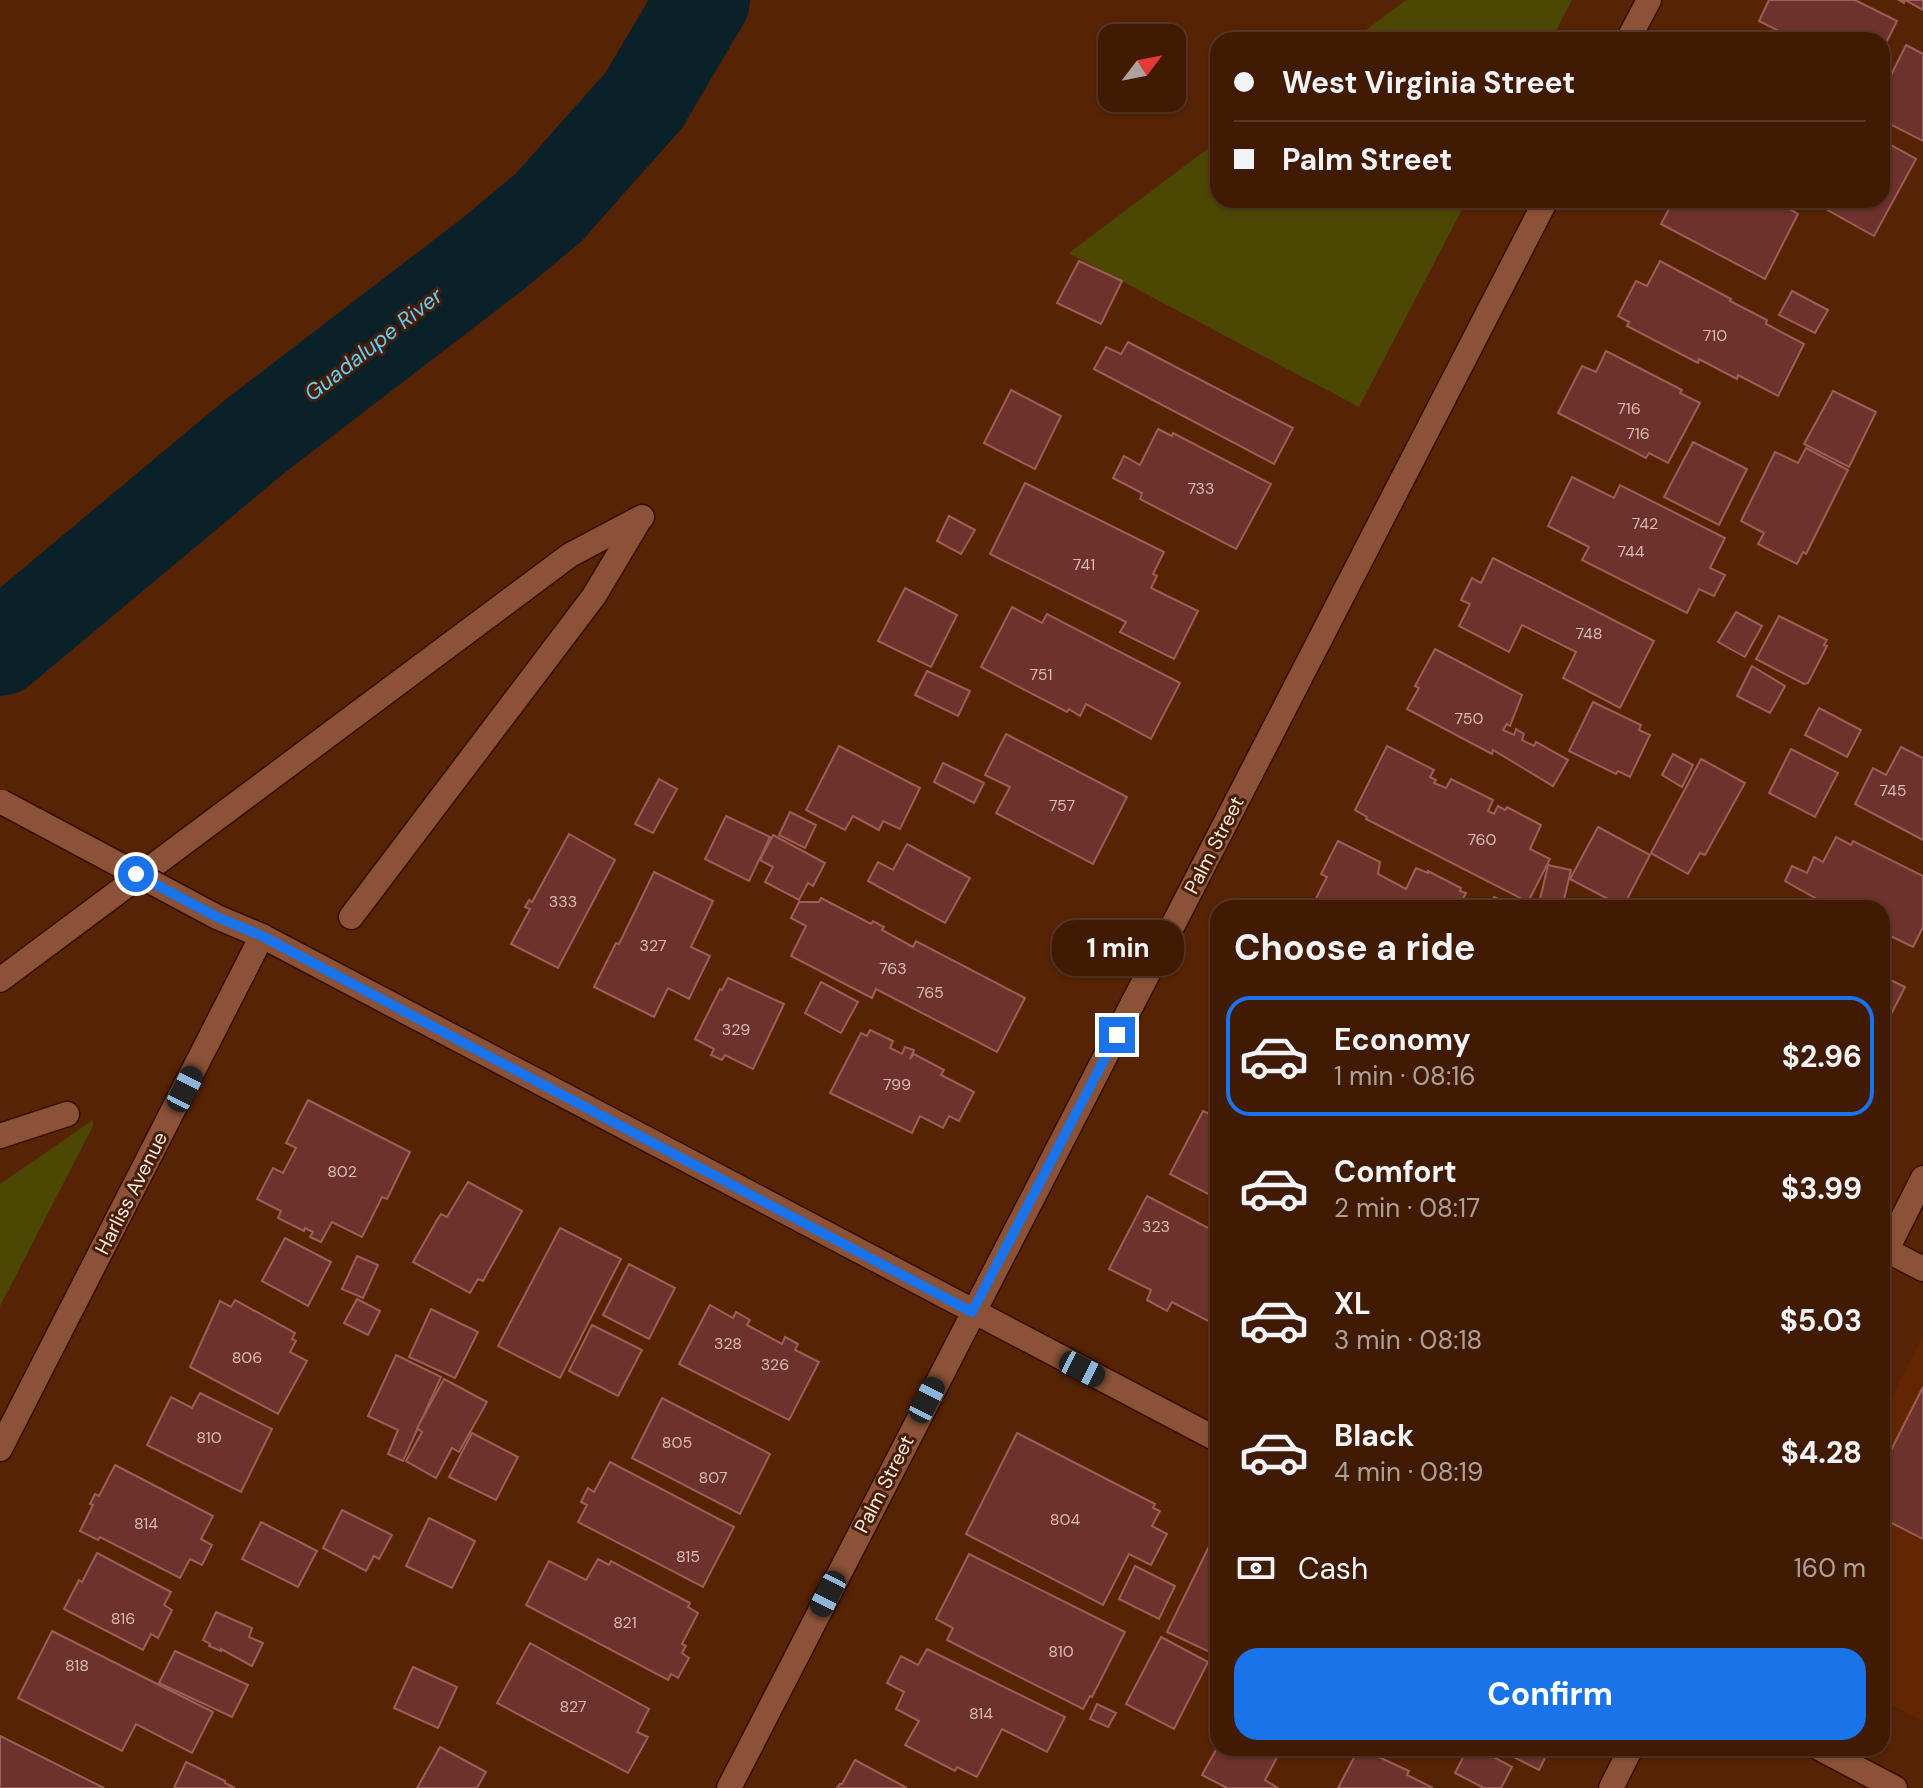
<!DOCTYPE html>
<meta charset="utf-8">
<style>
:root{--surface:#411a04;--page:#48230e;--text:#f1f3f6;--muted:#aea19a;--line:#5a3826;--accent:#1a73e8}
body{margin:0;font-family:"DM Sans",sans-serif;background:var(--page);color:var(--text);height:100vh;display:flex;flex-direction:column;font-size:30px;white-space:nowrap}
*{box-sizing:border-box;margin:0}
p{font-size:26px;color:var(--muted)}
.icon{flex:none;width:44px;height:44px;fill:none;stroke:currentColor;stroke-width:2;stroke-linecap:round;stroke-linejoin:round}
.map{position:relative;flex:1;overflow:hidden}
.panel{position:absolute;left:1210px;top:900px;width:680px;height:856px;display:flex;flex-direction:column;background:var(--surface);border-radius:24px;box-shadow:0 2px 6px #0004,0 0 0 2px var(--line)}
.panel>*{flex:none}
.hud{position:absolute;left:1210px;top:32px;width:680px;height:176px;border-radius:24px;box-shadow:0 2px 6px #0004,0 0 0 2px var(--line);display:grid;align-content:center;height:176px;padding:0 24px;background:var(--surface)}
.needle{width:52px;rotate:58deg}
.tools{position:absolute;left:1098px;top:24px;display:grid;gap:16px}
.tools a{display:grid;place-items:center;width:88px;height:88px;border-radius:16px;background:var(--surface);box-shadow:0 2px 6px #0004,0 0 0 2px var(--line);font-size:40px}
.end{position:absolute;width:36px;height:36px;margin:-18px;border:10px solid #1a73e8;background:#fff;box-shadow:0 0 0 4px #fff}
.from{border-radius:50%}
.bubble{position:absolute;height:56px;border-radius:24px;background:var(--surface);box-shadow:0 2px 6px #0004,0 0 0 2px var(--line);font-size:26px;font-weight:700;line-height:56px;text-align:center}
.car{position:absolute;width:24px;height:48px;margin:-24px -12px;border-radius:10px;box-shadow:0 0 6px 2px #0007;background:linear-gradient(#222 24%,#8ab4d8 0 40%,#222 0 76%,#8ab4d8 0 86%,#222 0)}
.hud b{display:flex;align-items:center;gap:28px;height:76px;font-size:30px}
.hud b+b{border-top:2px solid var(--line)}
.hud i{width:20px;height:20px;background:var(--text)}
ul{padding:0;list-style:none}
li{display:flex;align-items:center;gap:24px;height:120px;margin:0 16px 12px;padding:0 8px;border:4px solid transparent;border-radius:24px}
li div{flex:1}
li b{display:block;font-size:30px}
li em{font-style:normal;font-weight:700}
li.on{border-color:var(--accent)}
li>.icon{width:72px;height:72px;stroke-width:1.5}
h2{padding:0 24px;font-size:36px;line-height:96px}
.pay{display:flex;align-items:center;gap:20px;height:88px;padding:0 24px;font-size:30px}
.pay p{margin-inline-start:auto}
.primary-button{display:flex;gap:16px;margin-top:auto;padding:16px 24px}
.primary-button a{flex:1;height:92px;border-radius:24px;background:var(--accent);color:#fff;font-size:32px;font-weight:700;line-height:92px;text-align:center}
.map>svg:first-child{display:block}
.built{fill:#622602}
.green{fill:#4c4803}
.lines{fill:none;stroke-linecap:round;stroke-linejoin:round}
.river{stroke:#0b212a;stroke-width:94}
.building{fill:#6e322d;stroke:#9e5d57;stroke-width:2}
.minor-casing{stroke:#350e00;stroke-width:27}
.minor{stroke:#8b5237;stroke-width:24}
.minor-bridge-casing{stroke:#350e00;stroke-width:27;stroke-linecap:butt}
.minor-bridge{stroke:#8b5237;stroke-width:24}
.route{stroke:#1a73e8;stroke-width:10}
.labels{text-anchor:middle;stroke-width:6;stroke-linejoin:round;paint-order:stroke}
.number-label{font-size:16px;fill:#d9bbb2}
.street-label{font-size:20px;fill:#fde9df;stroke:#461e08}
.water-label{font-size:22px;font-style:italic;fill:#60cdf7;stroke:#461e08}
</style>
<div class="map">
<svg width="1923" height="1788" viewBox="0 0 1923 1788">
<rect width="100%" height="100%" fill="#572305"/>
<!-- built -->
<path class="built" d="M 1923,1336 L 1923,1721 L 1882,1700 L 1882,1417 Z"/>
<!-- green -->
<g class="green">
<path d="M 1406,0 L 1572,0 L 1551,40 L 1353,40 Z"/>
<path d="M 1218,141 L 1218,200 L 1467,200 L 1359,407 L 1069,253 Z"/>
<path d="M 93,1120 L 93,1126 L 0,1306 L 0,1184 Z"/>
</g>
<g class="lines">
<!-- river -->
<path class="river" d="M 0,649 L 254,437 L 494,253 L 549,207 L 644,100 L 703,0"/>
</g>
<!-- building -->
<g class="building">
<path d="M 1769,0 L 1855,0 L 1897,21 L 1882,51 L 1882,40 L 1797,40 L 1759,21 Z"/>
<path d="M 1899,0 L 1923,0 L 1923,10 L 1905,0 L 1904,3 Z"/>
<path d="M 1906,45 L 1923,54 L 1923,141 L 1882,120 L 1882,93 Z"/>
<path d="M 1882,140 L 1916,159 L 1874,236 L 1824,208 L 1828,200 L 1882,200 Z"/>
<path d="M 1674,200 L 1773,200 L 1798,214 L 1765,279 L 1661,224 Z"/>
<path d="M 1079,261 L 1122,281 L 1101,324 L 1057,303 Z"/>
<path d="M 1660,261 L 1731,299 L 1730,301 L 1767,320 L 1766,324 L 1804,344 L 1778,396 L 1738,375 L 1737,379 L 1699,359 L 1698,363 L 1627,326 L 1629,322 L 1618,316 L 1636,281 L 1647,286 Z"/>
<path d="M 1792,291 L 1828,310 L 1815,333 L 1779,315 Z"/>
<path d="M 1128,342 L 1293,428 L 1274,464 L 1094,369 L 1106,347 L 1121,354 Z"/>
<path d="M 1606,351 L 1682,390 L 1680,393 L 1700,403 L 1668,463 L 1649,453 L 1646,458 L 1558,413 L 1582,366 L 1596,372 Z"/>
<path d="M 1011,390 L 1061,416 L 1035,469 L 984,443 Z"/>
<path d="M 1833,391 L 1876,412 L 1849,467 L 1804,444 Z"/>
<path d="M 1158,429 L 1172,436 L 1173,433 L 1271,484 L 1236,549 L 1140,499 L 1142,493 L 1113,478 L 1124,456 L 1140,465 Z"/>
<path d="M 1693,442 L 1747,469 L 1719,525 L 1664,497 Z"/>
<path d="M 1806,448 L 1848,470 L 1806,554 L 1803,552 L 1797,564 L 1758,544 L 1764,533 L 1741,521 L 1775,452 L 1798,463 Z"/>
<path d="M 1572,477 L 1614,498 L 1620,485 L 1725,538 L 1710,568 L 1725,575 L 1714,596 L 1699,589 L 1687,613 L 1582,560 L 1589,547 L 1548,526 Z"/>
<path d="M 1025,483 L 1164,552 L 1153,574 L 1157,576 L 1151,588 L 1198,611 L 1174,659 L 1120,632 L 1126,622 L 990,554 Z"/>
<path d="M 949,516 L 975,530 L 961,554 L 937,541 Z"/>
<path d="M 1493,558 L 1654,641 L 1620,708 L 1563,678 L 1576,652 L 1522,625 L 1509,652 L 1459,626 L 1470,604 L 1461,600 L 1472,578 L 1481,583 Z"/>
<path d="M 905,588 L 957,615 L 931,667 L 878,641 Z"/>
<path d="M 1012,607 L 1042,623 L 1047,614 L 1180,683 L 1151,739 L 1086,704 L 1080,716 L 1069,709 L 1067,712 L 981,667 Z"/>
<path d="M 1736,612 L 1762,626 L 1745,657 L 1718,642 Z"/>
<path d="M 1779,616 L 1827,640 L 1824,645 L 1827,646 L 1808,683 L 1804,684 L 1756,659 Z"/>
<path d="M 1435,649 L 1522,695 L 1510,726 L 1507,724 L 1503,730 L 1514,735 L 1516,729 L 1524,734 L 1522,740 L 1534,746 L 1536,742 L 1568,760 L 1553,786 L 1493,750 L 1492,754 L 1407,709 L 1419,688 L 1415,686 Z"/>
<path d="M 1752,666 L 1785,686 L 1770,713 L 1737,696 Z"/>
<path d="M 927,671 L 970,691 L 958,716 L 915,695 Z"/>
<path d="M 1593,702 L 1641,725 L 1639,730 L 1650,735 L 1630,777 L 1618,771 L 1616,774 L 1569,751 Z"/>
<path d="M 1819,708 L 1861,730 L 1847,757 L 1805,735 Z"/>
<path d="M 1006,734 L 1127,797 L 1093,864 L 996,813 L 1010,787 L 985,775 Z"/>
<path d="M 839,746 L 920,788 L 900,829 L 883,821 L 879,830 L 853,816 L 845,830 L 806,810 Z"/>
<path d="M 1387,746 L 1434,770 L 1430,777 L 1436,780 L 1434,783 L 1446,788 L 1451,779 L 1493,800 L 1488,811 L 1494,814 L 1498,806 L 1505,810 L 1507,807 L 1541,825 L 1530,849 L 1550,859 L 1528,902 L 1366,819 L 1367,817 L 1355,810 Z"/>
<path d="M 1901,747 L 1923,758 L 1923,840 L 1855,804 L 1873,768 L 1886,775 Z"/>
<path d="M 1791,749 L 1838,773 L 1815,817 L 1769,793 Z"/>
<path d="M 1673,754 L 1693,765 L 1682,787 L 1662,775 Z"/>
<path d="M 1701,759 L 1745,783 L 1705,855 L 1700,853 L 1688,874 L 1651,853 Z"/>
<path d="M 943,763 L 984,783 L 974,803 L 934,782 Z"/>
<path d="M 659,779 L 677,789 L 653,833 L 635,824 Z"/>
<path d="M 790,812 L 816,825 L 805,848 L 779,835 Z"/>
<path d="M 726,816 L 770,837 L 749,881 L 705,859 Z"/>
<path d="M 1598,827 L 1650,855 L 1623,907 L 1570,879 Z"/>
<path d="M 569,834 L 615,860 L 558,968 L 511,944 L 530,909 L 525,907 L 529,900 L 532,902 Z"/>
<path d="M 773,835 L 825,863 L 813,886 L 808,883 L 799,900 L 765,882 L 773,867 L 760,860 Z"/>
<path d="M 1836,837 L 1851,845 L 1853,841 L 1923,876 L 1923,927 L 1913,947 L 1882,932 L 1882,908 L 1833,908 L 1785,881 L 1792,866 L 1807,873 L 1814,857 L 1823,862 Z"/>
<path d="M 1338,841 L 1380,862 L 1378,874 L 1406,889 L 1416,868 L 1428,873 L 1428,871 L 1461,888 L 1460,891 L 1466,893 L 1458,908 L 1311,908 L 1327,877 L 1321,874 Z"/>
<path d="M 907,844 L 970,878 L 945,923 L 868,881 L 878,862 L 893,870 Z"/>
<path d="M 1548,865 L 1571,870 L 1562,908 L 1538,908 Z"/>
<path d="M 654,872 L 713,901 L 691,947 L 710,956 L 689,999 L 668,988 L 654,1017 L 594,987 L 616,943 L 619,944 Z"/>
<path d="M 1494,897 L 1517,908 L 1489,908 Z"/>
<path d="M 821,898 L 871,924 L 873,921 L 884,927 L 882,930 L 913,947 L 916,941 L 1025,998 L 997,1052 L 876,989 L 872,998 L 791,956 L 806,926 L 791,918 L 799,902 L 819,902 Z"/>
<path d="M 1882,976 L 1905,987 L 1882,1032 Z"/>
<path d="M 728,978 L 784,1004 L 753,1069 L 725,1055 L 722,1060 L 711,1055 L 714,1049 L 695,1039 L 720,989 L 722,990 Z"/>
<path d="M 821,982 L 858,1002 L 841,1033 L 805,1013 Z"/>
<path d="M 870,1030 L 893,1041 L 890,1048 L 902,1054 L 905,1047 L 914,1050 L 910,1059 L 914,1054 L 944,1070 L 941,1075 L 974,1092 L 959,1121 L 949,1116 L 943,1128 L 920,1116 L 912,1133 L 830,1093 L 861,1033 L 867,1036 Z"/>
<path d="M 308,1100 L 410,1152 L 387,1199 L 382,1197 L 362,1237 L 332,1222 L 321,1242 L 310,1237 L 313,1232 L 305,1228 L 304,1231 L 278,1218 L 281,1211 L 257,1199 L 273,1168 L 283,1173 L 296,1148 L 286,1143 Z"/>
<path d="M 1203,1111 L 1218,1118 L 1218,1185 L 1212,1196 L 1170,1174 Z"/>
<path d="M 468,1182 L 522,1211 L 483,1281 L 478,1279 L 470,1293 L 413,1262 L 437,1220 L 441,1214 L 447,1217 Z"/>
<path d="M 1147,1196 L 1218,1233 L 1218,1312 L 1212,1323 L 1172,1302 L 1167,1311 L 1147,1300 L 1151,1290 L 1109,1269 Z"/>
<path d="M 560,1228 L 621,1259 L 560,1378 L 498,1346 Z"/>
<path d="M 285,1238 L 331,1262 L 308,1306 L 262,1281 Z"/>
<path d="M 357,1256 L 378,1265 L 363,1298 L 342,1289 Z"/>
<path d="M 629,1264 L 675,1288 L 649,1339 L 603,1315 Z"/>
<path d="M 357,1299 L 380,1311 L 368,1335 L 344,1323 Z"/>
<path d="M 235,1300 L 295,1333 L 292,1339 L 296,1341 L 290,1352 L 307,1361 L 278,1414 L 190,1367 L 220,1301 L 231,1307 Z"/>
<path d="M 710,1305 L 733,1318 L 736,1312 L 750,1320 L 747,1325 L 782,1344 L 785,1337 L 798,1344 L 795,1350 L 819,1362 L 789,1420 L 679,1364 Z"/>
<path d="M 431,1309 L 478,1332 L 455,1378 L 409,1357 Z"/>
<path d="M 592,1325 L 642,1350 L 618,1396 L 569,1371 Z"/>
<path d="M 396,1355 L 441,1377 L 403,1461 L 388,1454 L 398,1430 L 368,1416 Z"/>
<path d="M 444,1379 L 487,1402 L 459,1452 L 452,1448 L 436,1478 L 406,1461 L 422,1432 L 417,1428 Z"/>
<path d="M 1923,1387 L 1923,1539 L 1882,1518 L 1882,1468 Z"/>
<path d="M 200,1393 L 272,1429 L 241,1492 L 147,1445 L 171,1397 L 192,1408 Z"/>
<path d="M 662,1398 L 770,1454 L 740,1514 L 632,1458 Z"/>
<path d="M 472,1433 L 518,1457 L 496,1500 L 449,1477 Z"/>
<path d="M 1017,1433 L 1155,1504 L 1153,1508 L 1160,1511 L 1152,1526 L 1167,1534 L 1151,1565 L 1129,1554 L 1103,1605 L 966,1534 Z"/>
<path d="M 610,1462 L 734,1527 L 703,1587 L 578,1522 L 587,1505 L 581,1502 L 588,1488 L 594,1492 Z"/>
<path d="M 115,1465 L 213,1516 L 201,1539 L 212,1545 L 202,1565 L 190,1559 L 180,1578 L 100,1537 L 98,1540 L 80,1531 L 93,1505 L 90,1504 L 95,1494 L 99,1496 Z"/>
<path d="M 342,1510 L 392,1535 L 379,1559 L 374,1556 L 366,1571 L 323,1548 Z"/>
<path d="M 429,1518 L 475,1541 L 452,1588 L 406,1566 Z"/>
<path d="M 261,1522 L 317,1551 L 298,1587 L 242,1559 Z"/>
<path d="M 1218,1528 L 1218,1645 L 1214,1654 L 1167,1632 Z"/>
<path d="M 97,1553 L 171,1592 L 164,1605 L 172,1610 L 158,1638 L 151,1634 L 143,1650 L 64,1609 L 79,1580 L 82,1582 Z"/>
<path d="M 969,1554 L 1125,1632 L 1092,1697 L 1090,1696 L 1083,1709 L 947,1640 L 953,1628 L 936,1619 Z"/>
<path d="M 598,1559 L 609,1565 L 611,1561 L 690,1603 L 688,1607 L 698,1613 L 682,1644 L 686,1646 L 682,1653 L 689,1658 L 678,1678 L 671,1674 L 668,1680 L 526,1605 L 549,1561 L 586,1580 Z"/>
<path d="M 1135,1566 L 1175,1586 L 1159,1619 L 1119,1599 Z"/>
<path d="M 216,1612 L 252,1628 L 249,1637 L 263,1643 L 252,1666 L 221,1649 L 221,1651 L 209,1646 L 210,1644 L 203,1640 Z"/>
<path d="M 52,1631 L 213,1712 L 192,1753 L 136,1724 L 122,1751 L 18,1698 Z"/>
<path d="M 1161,1637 L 1208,1662 L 1174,1729 L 1126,1704 Z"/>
<path d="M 530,1643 L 649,1709 L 637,1732 L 648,1737 L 628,1773 L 497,1703 Z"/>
<path d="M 927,1649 L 1065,1717 L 1047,1752 L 1002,1729 L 977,1777 L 957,1767 L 955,1771 L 905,1745 L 919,1721 L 896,1709 L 904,1692 L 887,1683 L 901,1656 L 918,1665 Z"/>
<path d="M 175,1651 L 248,1685 L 232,1717 L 159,1683 Z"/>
<path d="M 413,1667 L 457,1687 L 438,1728 L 394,1708 Z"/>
<path d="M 1097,1704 L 1116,1713 L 1108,1727 L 1090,1719 Z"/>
<path d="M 0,1736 L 104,1788 L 0,1788 Z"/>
<path d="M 1218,1746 L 1218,1748 L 1282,1748 L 1265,1780 L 1278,1788 L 1227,1788 L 1202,1775 Z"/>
<path d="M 440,1747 L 486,1772 L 477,1788 L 417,1788 Z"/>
<path d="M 1359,1748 L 1409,1771 L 1407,1775 L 1433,1788 L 1338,1788 Z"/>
<path d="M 1468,1748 L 1477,1748 L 1512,1767 L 1501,1788 L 1484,1788 L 1455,1773 Z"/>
<path d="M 1496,1748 L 1550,1748 L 1539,1770 Z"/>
<path d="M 855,1760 L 907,1788 L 837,1788 L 840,1784 L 842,1784 Z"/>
<path d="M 186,1762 L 225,1781 L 225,1783 L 235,1788 L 174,1788 Z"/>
</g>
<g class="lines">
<defs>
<g id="minor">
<path d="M 1628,40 L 1649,0"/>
<path d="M 217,917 L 262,936 L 1218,1440"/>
<path d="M 351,917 L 594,596 L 640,519"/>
<path d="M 0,980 L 570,555 L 642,517"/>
<path d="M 0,1136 L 67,1114"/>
<path d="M 1886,1250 L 1923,1269"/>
<path d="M 1882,1259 L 1923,1178"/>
<path d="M 0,1449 L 262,936"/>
<path d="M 1819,1748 L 1895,1788"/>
<path d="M 729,1788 L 1546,200"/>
<path d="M 1611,1788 L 1631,1748"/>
</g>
</defs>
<!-- minor casing -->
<use href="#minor" class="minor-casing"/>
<!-- minor -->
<use href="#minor" class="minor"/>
<defs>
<path id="minor-bridge" d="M 2,802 L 217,917"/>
</defs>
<!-- minor-bridge casing -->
<use href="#minor-bridge" class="minor-bridge-casing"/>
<!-- minor-bridge -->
<use href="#minor-bridge" class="minor-bridge"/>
</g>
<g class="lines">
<!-- route -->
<path class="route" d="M 136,874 L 217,917 L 262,936 L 972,1312 L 1117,1035"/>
</g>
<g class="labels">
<!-- number labels -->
<g class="number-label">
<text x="1715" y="341">710</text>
<text x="1629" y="414">716</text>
<text x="1638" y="439">716</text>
<text x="1201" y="494">733</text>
<text x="1645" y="529">742</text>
<text x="1631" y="557">744</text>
<text x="1084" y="570">741</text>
<text x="1589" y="639">748</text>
<text x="1041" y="680">751</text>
<text x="1469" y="724">750</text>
<text x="1893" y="796">745</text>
<text x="1062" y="811">757</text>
<text x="1482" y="845">760</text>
<text x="563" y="907">333</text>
<text x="653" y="951">327</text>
<text x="893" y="974">763</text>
<text x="930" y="998">765</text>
<text x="736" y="1035">329</text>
<text x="897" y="1090">799</text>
<text x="342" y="1177">802</text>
<text x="1156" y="1232">323</text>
<text x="728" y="1349">328</text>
<text x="247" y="1363">806</text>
<text x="775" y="1370">326</text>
<text x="209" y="1443">810</text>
<text x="677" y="1448">805</text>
<text x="713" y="1483">807</text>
<text x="1065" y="1525">804</text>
<text x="146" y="1529">814</text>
<text x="688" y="1562">815</text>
<text x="123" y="1624">816</text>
<text x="625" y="1628">821</text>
<text x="1061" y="1657">810</text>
<text x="77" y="1671">818</text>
<text x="573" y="1712">827</text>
<text x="981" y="1719">814</text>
</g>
<!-- street labels -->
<g class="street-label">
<text transform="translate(1214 845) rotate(-63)" y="7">Palm Street</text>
<text transform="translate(131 1193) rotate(-63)" y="7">Harliss Avenue</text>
<text transform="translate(884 1484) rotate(-63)" y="7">Palm Street</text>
</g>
<!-- water labels -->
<g class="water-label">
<text transform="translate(373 344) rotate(-38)" y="8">Guadalupe River</text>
</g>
</g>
</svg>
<div class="tools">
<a><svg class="needle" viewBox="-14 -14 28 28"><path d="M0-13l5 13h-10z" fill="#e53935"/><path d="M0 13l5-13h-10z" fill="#aea19a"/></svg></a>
</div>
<i class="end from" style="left:136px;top:874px"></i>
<i class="end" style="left:1117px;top:1035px"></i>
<div class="bubble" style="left:1052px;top:920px;width:132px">1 min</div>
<i class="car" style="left:185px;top:1089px;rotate:27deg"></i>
<i class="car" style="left:1082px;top:1369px;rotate:117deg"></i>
<i class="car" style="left:927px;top:1400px;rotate:27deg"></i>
<i class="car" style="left:828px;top:1594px;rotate:207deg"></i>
<div class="hud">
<b><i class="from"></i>West Virginia Street</b>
<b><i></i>Palm Street</b>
</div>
<section class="panel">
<h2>Choose a ride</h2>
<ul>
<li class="on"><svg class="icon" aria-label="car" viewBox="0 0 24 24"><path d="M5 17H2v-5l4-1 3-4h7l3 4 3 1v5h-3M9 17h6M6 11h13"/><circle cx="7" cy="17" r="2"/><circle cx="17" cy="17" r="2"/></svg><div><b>Economy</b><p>1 min · 08:16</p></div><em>$2.96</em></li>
<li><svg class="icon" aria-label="car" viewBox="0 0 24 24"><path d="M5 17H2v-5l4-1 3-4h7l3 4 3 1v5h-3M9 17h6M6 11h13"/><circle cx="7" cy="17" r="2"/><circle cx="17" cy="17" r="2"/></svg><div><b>Comfort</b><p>2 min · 08:17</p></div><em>$3.99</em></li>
<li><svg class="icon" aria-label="car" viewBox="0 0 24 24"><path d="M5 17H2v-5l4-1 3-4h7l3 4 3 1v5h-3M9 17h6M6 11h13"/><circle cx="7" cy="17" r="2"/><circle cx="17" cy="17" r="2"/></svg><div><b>XL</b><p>3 min · 08:18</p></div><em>$5.03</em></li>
<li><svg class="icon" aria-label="car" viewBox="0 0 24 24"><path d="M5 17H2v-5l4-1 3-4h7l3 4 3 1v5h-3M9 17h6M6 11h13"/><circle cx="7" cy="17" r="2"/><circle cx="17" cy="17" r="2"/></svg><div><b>Black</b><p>4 min · 08:19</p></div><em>$4.28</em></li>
</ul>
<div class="pay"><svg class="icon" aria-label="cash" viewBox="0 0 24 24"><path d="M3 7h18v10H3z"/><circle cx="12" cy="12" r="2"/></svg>Cash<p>160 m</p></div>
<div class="primary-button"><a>Confirm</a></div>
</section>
</div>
